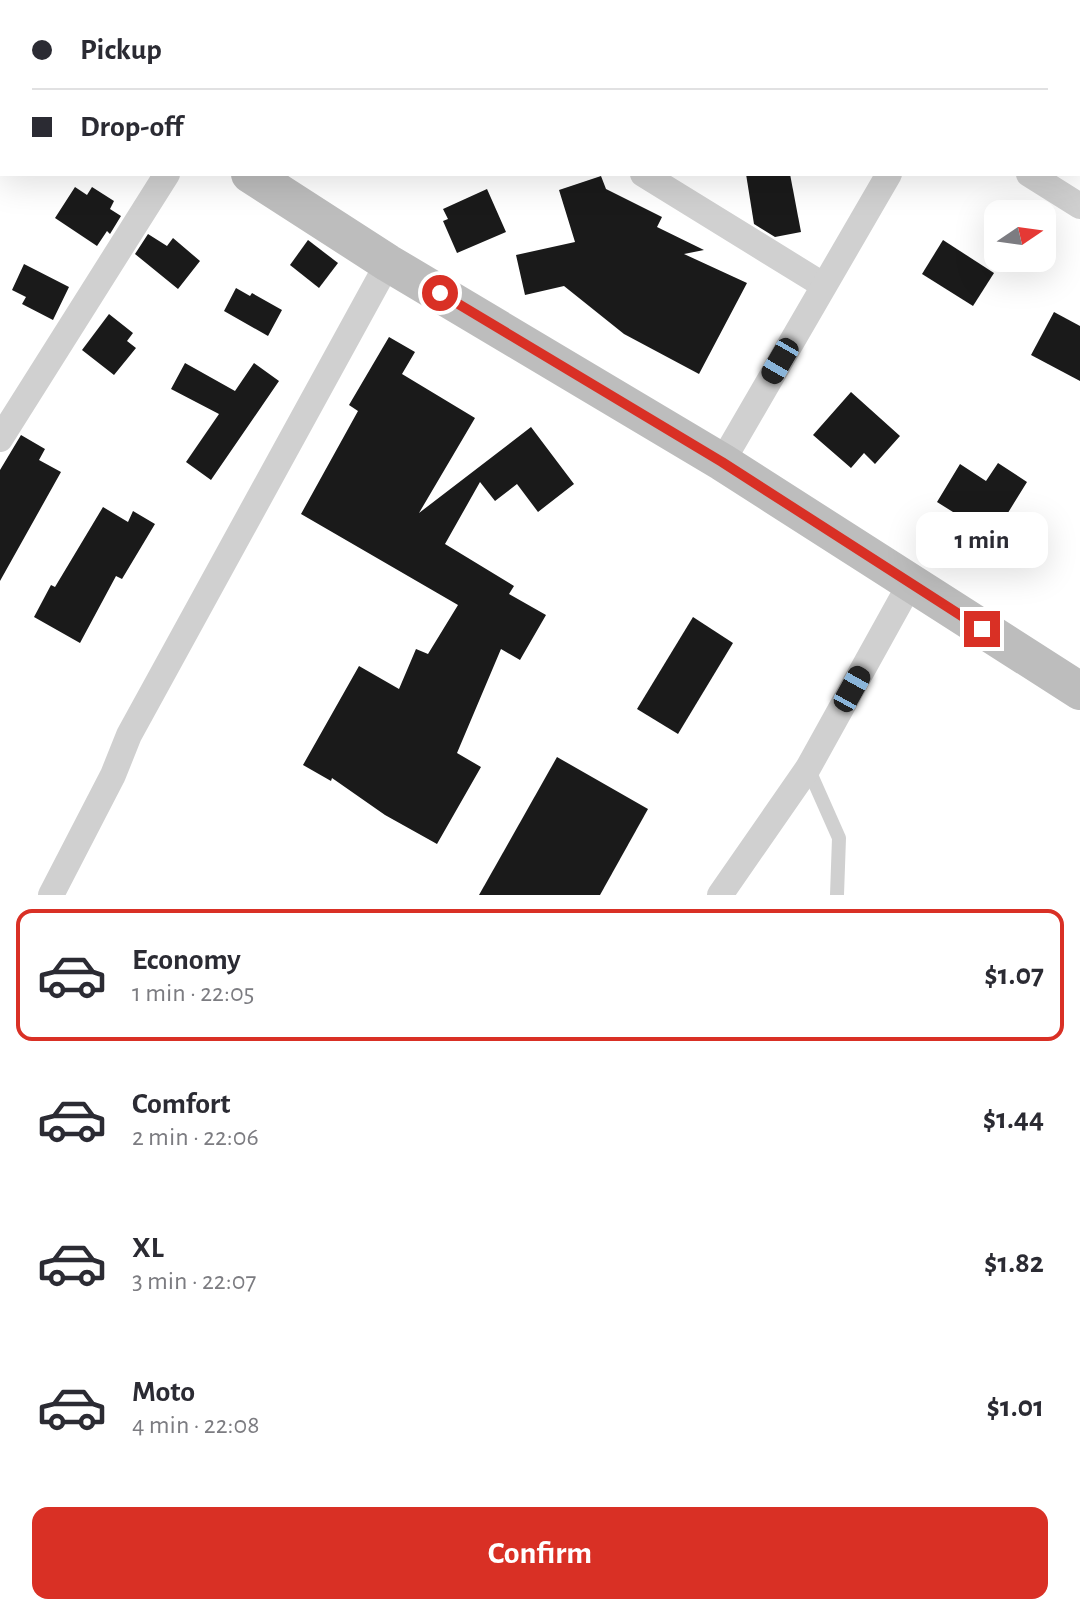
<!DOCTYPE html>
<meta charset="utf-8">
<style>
:root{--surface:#fff;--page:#f2f2f3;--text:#2b2b33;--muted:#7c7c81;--line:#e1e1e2;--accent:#d93025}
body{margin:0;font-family:"Alegreya Sans",sans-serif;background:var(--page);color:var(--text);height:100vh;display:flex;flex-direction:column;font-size:30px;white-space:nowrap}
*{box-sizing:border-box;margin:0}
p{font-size:26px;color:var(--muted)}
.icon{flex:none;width:44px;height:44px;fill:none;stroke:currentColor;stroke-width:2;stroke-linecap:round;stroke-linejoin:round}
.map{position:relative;height:895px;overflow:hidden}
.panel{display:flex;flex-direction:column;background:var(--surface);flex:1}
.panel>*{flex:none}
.banner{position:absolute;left:0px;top:0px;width:1080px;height:176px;box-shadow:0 8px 32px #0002;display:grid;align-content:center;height:176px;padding:0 32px;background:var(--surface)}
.needle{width:52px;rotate:77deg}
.controls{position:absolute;left:984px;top:200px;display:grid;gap:16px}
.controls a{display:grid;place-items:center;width:72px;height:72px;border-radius:16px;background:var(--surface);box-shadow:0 8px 32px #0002;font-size:40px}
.end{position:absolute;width:36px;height:36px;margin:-18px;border:10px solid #d93025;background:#fff;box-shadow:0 0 0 4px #fff}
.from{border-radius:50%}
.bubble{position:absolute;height:56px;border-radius:16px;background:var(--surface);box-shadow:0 8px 32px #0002;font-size:26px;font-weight:700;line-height:56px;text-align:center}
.car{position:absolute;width:24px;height:48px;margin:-24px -12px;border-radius:10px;box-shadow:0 0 6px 2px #0007;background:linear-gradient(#222 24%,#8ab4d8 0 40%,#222 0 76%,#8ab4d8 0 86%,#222 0)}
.banner b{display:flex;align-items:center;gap:28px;height:76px;font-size:30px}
.banner b+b{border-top:2px solid var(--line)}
.banner i{width:20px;height:20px;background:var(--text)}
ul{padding:14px 0 0;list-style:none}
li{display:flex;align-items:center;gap:24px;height:132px;margin:0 16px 12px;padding:0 16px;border:4px solid transparent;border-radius:16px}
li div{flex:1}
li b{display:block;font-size:30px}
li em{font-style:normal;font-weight:700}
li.on{border-color:var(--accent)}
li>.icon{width:72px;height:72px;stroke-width:1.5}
.button{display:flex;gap:16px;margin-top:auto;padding:16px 32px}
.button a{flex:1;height:92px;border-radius:16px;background:var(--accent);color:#fff;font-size:32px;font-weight:700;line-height:92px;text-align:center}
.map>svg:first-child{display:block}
.building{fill:#1a1a1a}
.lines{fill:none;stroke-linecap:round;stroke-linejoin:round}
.lane{stroke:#d0d0d0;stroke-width:14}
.street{stroke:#d0d0d0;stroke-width:26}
.secondary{stroke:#bdbdbd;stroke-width:38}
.route{stroke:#d93025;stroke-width:10}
</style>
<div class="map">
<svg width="1080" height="895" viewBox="0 0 1080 895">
<rect width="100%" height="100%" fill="#fff"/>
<!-- building -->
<g class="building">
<path d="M 746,174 L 790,174 L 801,232 L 775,237 L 754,224 Z"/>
<path d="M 601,176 L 606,189 L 662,217 L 657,227 L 704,250 L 684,254 L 747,283 L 699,374 L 624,334 L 564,286 L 525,295 L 516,255 L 575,242 L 559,190 Z"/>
<path d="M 75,187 L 87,195 L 92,187 L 114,201 L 110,209 L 121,216 L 110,234 L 107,231 L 97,246 L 55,218 Z"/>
<path d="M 487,189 L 506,232 L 457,253 L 443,221 L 448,219 L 443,209 Z"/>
<path d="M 148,234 L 167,246 L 173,238 L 200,261 L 178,289 L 135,254 Z"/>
<path d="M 308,240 L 338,263 L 319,288 L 290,265 Z"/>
<path d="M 943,240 L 994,273 L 973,306 L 922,274 Z"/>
<path d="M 24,264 L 69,287 L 53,320 L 22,304 L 26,297 L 12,290 Z"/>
<path d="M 236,288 L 250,296 L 252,293 L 282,310 L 268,336 L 224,311 Z"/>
<path d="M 1054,312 L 1080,326 L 1080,381 L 1031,355 Z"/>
<path d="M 109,314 L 133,333 L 127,341 L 136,348 L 114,375 L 82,350 Z"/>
<path d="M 389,337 L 415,352 L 402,374 L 475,418 L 419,513 L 531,427 L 574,484 L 538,512 L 517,484 L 495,501 L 480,482 L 445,544 L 514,586 L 509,594 L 546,615 L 520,660 L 501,649 L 457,753 L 481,767 L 437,844 L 385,815 L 332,778 L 331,781 L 303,765 L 359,666 L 399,689 L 416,649 L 428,654 L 458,605 L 301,514 L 358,411 L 349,405 Z"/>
<path d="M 185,363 L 235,391 L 254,363 L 279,381 L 211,480 L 186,462 L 219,414 L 171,389 Z"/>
<path d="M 851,392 L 900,436 L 875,464 L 864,453 L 851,468 L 813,435 Z"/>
<path d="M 21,435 L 45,449 L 39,460 L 61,472 L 0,581 L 0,470 Z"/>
<path d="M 998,463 L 1027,482 L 993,537 L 937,502 L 960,464 L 986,481 Z"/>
<path d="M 103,507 L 128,522 L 133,511 L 155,524 L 122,579 L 116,576 L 80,643 L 34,617 L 51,585 L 55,587 Z"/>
<path d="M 693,617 L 733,643 L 678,734 L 637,709 Z"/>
<path d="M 557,757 L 648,809 L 600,895 L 479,895 Z"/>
</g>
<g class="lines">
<!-- lane -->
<path class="lane" d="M 808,768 L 839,838 L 837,895"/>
<!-- street -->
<g class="street">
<path d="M 361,0 L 364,2"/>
<path d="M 748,0 L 752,2"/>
<path d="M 992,2 L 994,0"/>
<path d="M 643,174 L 823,285"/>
<path d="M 1029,174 L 1080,206"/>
<path d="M 0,439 L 167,174"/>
<path d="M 722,462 L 889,174"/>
<path d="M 51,895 L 113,775 L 129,735 L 388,263"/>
<path d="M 720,895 L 808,768 L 910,584"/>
</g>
<!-- secondary -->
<g class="secondary">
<path d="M 0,19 L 2,20"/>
<path d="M 250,174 L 388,263 L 722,462 L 1080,691"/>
</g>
</g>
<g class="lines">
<!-- route -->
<path class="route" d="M 440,293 L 722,462 L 982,629"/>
</g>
</svg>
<div class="controls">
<a><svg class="needle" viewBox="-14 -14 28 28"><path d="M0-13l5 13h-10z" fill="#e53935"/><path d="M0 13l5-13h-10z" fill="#7c7c81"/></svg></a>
</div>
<i class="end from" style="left:440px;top:293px"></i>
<i class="end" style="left:982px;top:629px"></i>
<div class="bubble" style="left:916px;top:512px;width:132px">1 min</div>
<i class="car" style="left:780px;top:361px;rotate:210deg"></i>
<i class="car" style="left:852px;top:689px;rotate:29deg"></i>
<div class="banner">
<b><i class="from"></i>Pickup</b>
<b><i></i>Drop-off</b>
</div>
</div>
<section class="panel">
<ul>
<li class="on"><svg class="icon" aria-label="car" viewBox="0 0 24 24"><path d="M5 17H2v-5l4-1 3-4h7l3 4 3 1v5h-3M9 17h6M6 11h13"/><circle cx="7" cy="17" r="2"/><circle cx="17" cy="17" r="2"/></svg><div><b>Economy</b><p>1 min · 22:05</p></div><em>$1.07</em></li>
<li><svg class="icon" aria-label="car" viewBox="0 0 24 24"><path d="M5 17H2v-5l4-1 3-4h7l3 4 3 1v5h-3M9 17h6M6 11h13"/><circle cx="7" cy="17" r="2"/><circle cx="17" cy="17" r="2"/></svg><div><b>Comfort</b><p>2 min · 22:06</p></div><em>$1.44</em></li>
<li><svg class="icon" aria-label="car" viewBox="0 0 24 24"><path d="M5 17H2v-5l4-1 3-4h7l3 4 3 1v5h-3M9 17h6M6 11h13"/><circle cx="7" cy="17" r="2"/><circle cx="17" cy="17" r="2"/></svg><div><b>XL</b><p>3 min · 22:07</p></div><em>$1.82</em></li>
<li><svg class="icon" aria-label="car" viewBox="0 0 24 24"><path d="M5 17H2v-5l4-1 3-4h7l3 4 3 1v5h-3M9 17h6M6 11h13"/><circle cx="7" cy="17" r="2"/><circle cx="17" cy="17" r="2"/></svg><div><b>Moto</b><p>4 min · 22:08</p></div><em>$1.01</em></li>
</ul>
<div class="button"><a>Confirm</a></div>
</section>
